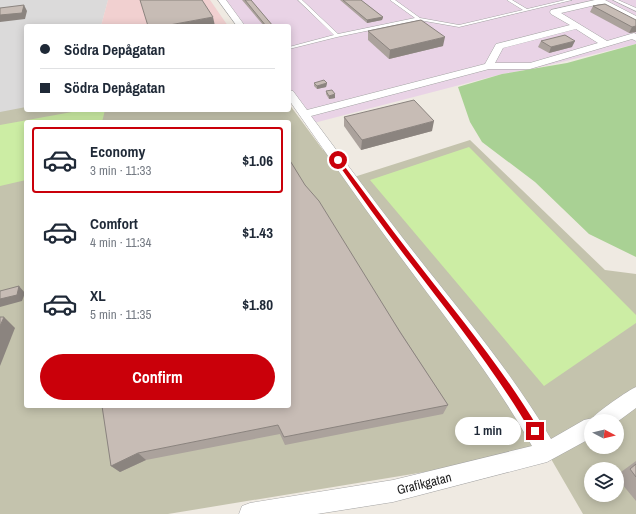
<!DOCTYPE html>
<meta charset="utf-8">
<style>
:root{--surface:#fff;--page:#f2f2f3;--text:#1f2937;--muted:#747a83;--line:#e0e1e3;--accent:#ca000a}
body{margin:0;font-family:"Archivo Narrow",sans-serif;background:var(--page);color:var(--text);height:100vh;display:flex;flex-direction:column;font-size:15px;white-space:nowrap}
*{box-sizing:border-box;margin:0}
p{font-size:13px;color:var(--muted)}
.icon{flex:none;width:22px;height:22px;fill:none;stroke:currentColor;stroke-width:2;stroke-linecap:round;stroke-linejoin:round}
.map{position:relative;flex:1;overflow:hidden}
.panel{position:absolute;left:24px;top:120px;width:267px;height:288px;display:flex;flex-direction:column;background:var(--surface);border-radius:4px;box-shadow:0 2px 10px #0003}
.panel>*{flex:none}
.hud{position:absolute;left:24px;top:24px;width:267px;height:88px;border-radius:4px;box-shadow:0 2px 10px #0003;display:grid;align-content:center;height:88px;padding:0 16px;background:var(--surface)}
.needle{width:26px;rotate:97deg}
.tools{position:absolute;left:584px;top:414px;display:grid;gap:8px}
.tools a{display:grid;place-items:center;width:40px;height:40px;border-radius:50%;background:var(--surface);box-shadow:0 2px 10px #0003;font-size:20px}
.end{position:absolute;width:18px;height:18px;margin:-9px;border:5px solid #ca000a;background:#fff;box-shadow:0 0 0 2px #fff}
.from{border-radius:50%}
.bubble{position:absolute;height:28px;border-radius:14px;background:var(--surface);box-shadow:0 2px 10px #0003;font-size:13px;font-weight:700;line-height:28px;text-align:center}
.hud b{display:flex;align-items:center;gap:14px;height:38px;font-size:15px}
.hud b+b{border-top:1px solid var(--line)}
.hud i{width:10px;height:10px;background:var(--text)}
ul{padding:7px 0 0;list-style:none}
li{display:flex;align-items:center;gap:12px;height:66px;margin:0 8px 6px;padding:0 8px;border:2px solid transparent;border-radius:4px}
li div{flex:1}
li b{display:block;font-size:15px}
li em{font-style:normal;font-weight:700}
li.current{border-color:var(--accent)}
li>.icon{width:36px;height:36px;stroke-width:1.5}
.button{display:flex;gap:8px;margin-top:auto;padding:8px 16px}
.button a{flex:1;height:46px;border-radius:24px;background:var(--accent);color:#fff;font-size:16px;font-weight:700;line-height:46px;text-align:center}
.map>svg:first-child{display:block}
.residential{fill:#dbdada}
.commercial{fill:#f1d0d0}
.industrial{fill:#e9d3e6}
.construction{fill:#c4c3ad;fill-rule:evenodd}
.grass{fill:#cceda4}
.forest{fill:#a9d194}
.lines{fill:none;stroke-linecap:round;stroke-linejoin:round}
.lane-casing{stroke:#a4a4a4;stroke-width:1}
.street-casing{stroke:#a4a4a4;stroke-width:1}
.lane{fill:#fff;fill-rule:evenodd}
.street{fill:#fff;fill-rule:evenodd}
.wall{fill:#aba29c}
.shaded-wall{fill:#8b847f}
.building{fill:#c7bcb5;stroke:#8b847f}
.route{fill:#ca000a}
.labels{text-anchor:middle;stroke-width:3;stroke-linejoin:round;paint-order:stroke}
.near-street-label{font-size:13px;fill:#1d1d1d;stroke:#fff}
</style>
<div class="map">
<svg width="636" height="514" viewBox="0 0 636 514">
<rect width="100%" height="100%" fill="#efeae2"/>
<!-- residential -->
<path class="residential" d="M 0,0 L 108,0 L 101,26 L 26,26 L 26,110 L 0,125 Z"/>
<!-- commercial -->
<path class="commercial" d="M 108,0 L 210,0 L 228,26 L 101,26 Z"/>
<!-- industrial -->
<path class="industrial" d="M 221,0 L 636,0 L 636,44 L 545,66 L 502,74 L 310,124 L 289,94 L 289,26 L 239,26 Z"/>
<!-- construction -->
<path class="construction" d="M 289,104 L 323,150 L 329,149 L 354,177 L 470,140 L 605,270 L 636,274 L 636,514 L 583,514 L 547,452 L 168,514 L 0,514 L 0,112 L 26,107 L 26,110 L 289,110 ZM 26,122 L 289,122 L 289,406 L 26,406 ZM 591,421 L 617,421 L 617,447 L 591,447 ZM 591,469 L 617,469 L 617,495 L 591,495 Z"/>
<!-- grass -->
<g class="grass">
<path d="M 83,110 L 105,110 L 102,122 L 26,122 L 26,180 L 0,186 L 0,125 Z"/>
<path d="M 469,147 L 636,315 L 636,323 L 544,386 L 370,180 Z"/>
</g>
<!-- forest -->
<path class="forest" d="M 636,44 L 636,257 L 589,234 L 535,182 L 482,142 L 470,122 L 458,87 L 502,74 L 567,63 Z"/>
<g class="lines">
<defs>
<g id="lane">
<path d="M 298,0 L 302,0 L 338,34 L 415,18 L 390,0 L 395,0 L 420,18 L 459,25 L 523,10 L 507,0 L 512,0 L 527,9 L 565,0 L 572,0 L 459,27 L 419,20 L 337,37 L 289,49 L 289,47 L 334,35 Z"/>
<path d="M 613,0 L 618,0 L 636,8 L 636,11 Z"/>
</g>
<g id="street">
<path d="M 218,0 L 226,0 L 245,26 L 237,26 Z"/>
<path d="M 595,0 L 605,0 L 636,16 L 636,22 L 600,4 L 561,13 L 607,41 L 634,33 L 636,34 L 636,41 L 632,39 L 530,69 L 489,69 L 311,116 C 341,156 371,197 402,237 C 453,303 508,366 551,439 L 584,420 L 593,418 C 594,414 630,389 636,387 L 636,408 L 617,422 L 617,421 L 591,421 L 591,438 L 547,462 L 393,502 L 317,514 L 239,514 L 242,506 L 250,503 L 393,480 L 532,446 C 492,374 439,310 391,244 C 356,197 323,148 289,100 L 289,90 L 293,91 L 307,110 L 485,64 L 496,44 L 570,25 L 551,14 L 550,12 L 551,10 ZM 576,29 L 598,43 L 530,63 L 495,63 L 503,48 Z"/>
</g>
</defs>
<!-- lane casing -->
<use href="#lane" class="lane-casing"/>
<!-- street casing -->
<use href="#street" class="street-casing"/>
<!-- lane -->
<use href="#lane" class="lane"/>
<!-- street -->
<use href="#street" class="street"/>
</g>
<!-- wall -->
<g class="wall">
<path d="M 242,0 L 251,0 L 273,26 L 264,26 Z"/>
<path d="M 340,0 L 361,0 L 383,17 L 382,20 L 367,23 Z"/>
<path d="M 593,6 L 636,20 L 636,32 L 629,33 L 590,12 Z"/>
<path d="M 368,31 L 443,46 L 389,59 L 368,40 Z"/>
<path d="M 541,41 L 572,47 L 549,53 L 538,47 Z"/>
<path d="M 314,83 L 327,83 L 326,87 L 317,89 L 314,86 Z"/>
<path d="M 326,91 L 335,98 L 329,99 L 326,94 Z"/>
<path d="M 344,117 L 432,131 L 361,150 L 344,126 Z"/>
<path d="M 305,185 L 448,405 L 443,414 L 285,445 L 280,434 L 146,460 L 120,472 L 111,466 L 102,406 L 289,406 Z"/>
<path d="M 636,461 L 636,501 L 617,478 L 617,475 Z"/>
</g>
<!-- shaded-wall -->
<g class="shaded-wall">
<path d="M 24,5 L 27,11 L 25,19 L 0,22 L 0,15 Z"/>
<path d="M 213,17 L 215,26 L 164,26 Z"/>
<path d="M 383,17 L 382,20 L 367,23 L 367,20 Z"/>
<path d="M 636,26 L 636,32 L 629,33 L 632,27 Z"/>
<path d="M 445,37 L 443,46 L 389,59 L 390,50 Z"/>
<path d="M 575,41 L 572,47 L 549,53 L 551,47 Z"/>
<path d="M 327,83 L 326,87 L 317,89 L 317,86 Z"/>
<path d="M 335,94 L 335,98 L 329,99 L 329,96 Z"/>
<path d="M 434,121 L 432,131 L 361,150 L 362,140 Z"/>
<path d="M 19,286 L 25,293 L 22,301 L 0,307 L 0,299 Z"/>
<path d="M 4,317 L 15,328 L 0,366 L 0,326 Z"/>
<path d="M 138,453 L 146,460 L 120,472 L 111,466 Z"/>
</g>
<!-- building -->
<g class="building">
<path d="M 140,0 L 202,0 L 213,17 L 164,26 L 148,26 Z"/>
<path d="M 245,0 L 251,0 L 273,26 L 266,26 Z"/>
<path d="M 343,0 L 361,0 L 383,17 L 367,20 Z"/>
<path d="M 605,4 L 636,20 L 636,26 L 632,27 L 593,6 Z"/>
<path d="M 24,5 L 22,13 L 0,15 L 0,8 Z"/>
<path d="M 421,20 L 445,37 L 390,50 L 368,31 Z"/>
<path d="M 565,35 L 575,41 L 551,47 L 541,41 Z"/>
<path d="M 324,80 L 327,83 L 317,86 L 314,83 Z"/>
<path d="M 332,90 L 335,94 L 329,96 L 326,91 Z"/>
<path d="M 414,100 L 434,121 L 362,140 L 344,117 Z"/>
<path d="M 289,159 L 305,185 L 319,201 L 400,332 L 448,405 L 284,437 L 278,425 L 138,453 L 111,466 L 102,406 L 289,406 Z"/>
<path d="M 19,286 L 17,295 L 0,299 L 0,291 Z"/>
<path d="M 0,317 L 4,317 L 0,326 Z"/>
<path d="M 636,464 L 636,477 L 630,469 Z"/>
</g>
<!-- route -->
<path class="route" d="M 336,159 L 339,159 C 365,193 390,228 416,261 C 458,315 503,369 538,428 L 539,431 L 538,434 L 535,435 L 532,434 C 497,373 452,317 409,261 C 384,229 360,195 336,161 Z"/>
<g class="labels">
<!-- near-street labels -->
<g class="near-street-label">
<text transform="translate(424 483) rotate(-14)" y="5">Grafikgatan</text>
</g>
</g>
</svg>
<div class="tools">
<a><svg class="needle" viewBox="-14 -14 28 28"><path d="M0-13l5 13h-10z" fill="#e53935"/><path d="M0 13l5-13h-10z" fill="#747a83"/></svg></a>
<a><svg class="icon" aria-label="layers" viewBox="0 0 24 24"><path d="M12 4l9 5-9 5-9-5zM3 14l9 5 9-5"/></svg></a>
</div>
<i class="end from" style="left:338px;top:160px"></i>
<i class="end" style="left:535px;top:431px"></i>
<div class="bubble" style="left:455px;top:417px;width:66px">1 min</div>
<div class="hud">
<b><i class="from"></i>Södra Depågatan</b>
<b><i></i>Södra Depågatan</b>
</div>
<section class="panel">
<ul>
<li class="current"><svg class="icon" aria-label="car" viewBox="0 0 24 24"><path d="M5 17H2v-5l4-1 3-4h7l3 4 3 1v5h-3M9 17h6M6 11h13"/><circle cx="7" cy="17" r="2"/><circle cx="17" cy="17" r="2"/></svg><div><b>Economy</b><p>3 min · 11:33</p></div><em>$1.06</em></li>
<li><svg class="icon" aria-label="car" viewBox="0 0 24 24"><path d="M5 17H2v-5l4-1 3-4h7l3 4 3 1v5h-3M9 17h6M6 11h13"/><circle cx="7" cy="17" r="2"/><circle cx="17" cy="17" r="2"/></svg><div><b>Comfort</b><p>4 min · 11:34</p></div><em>$1.43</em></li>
<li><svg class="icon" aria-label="car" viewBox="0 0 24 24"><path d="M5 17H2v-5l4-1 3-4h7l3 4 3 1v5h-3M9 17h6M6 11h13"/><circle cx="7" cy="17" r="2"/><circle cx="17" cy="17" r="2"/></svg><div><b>XL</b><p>5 min · 11:35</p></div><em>$1.80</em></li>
</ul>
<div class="button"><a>Confirm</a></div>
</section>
</div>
